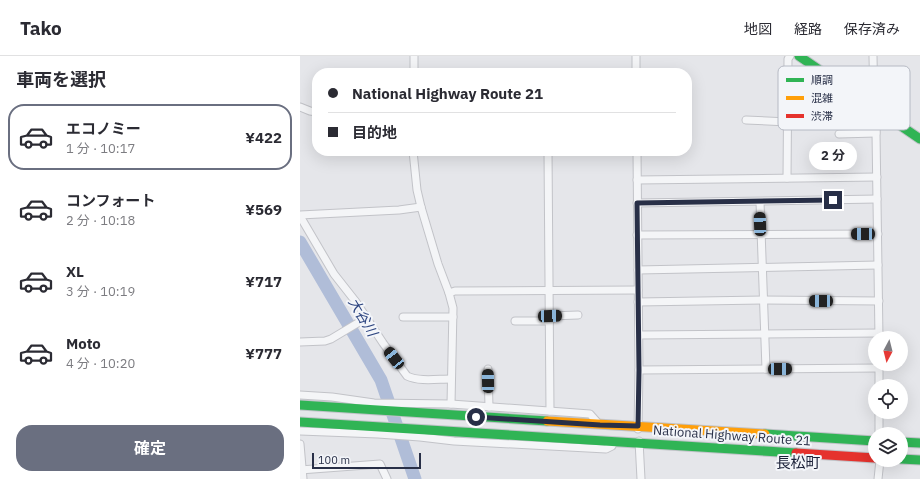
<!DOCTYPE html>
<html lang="ja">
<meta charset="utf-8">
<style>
:root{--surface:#fff;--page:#f7f7f7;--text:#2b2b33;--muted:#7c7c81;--line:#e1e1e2;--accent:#6a6f80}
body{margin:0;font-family:"IBM Plex Sans","Noto Sans JP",sans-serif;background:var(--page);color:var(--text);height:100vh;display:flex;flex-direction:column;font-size:15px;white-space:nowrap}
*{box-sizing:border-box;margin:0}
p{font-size:13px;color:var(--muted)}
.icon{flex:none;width:22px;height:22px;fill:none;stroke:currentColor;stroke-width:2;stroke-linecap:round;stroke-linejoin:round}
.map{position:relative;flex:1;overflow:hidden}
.sheet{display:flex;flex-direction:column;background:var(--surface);width:300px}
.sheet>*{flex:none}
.hud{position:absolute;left:12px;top:12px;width:380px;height:88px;border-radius:16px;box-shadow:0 4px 16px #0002;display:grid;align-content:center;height:88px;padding:0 16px;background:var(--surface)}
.needle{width:26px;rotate:187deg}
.tools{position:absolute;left:568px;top:275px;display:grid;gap:8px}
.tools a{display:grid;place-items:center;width:40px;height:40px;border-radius:50%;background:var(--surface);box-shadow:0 4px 16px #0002;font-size:20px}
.scale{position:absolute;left:12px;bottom:10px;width:109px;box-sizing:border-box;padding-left:4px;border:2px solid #282f47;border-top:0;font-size:11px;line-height:14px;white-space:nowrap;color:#282f47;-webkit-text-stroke:3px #f3f5f9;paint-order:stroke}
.end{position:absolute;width:18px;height:18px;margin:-9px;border:5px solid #282f47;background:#fff;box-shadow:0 0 0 2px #fff}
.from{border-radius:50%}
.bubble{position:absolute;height:28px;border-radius:14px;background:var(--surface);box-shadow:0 4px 16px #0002;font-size:13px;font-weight:700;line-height:28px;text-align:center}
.car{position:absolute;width:12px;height:24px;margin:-12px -6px;border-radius:5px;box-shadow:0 0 3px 1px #0007;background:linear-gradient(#222 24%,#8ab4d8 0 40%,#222 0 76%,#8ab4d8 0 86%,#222 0)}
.hud b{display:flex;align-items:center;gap:14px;height:38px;font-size:15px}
.hud b+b{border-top:1px solid var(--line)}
.hud i{width:10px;height:10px;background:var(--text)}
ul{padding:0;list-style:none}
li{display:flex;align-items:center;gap:12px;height:66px;margin:0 8px 6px;padding:0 8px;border:2px solid transparent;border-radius:16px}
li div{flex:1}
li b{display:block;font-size:15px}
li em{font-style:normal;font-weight:700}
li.selected{border-color:var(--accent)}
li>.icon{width:36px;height:36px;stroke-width:1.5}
h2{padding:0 16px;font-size:18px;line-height:48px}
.button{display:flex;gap:8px;margin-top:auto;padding:8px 16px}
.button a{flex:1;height:46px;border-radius:16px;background:var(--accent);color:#fff;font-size:16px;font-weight:700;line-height:46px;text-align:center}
header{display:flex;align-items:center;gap:24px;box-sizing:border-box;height:56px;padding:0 20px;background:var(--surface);border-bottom:1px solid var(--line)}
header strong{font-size:19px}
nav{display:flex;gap:22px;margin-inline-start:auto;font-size:14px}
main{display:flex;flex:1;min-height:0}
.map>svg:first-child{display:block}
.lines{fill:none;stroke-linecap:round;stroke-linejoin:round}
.river{stroke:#b0bdd8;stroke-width:13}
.street-casing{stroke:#c2c3c8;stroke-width:9}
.fast-casing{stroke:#c0c3c8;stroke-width:11}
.slow-casing{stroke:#c0c3c8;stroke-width:11}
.jam-casing{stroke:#c0c3c8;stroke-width:11}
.street{stroke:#f4f5f7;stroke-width:7}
.fast{stroke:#30b455;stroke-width:9}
.slow{stroke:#ff9f0a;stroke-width:9}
.jam{stroke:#e5322d;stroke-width:9}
.route{stroke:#282f47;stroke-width:5}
.labels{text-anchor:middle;stroke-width:4;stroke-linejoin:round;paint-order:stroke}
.street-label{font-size:13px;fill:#282f47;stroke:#f3f5f9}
.water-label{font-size:14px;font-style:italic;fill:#2d4580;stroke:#f3f5f9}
.quarter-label{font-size:15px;fill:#1a2038;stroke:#f3f5f9}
.key{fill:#f3f5f9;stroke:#b6bac4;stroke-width:1}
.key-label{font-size:11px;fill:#282f47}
</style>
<header>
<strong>Tako</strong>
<nav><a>地図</a><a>経路</a><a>保存済み</a></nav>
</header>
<main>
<section class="sheet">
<h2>車両を選択</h2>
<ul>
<li class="selected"><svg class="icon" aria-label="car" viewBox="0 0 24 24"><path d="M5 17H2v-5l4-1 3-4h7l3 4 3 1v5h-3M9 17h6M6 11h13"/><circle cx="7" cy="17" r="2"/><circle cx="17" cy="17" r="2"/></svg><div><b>エコノミー</b><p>1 分 · 10:17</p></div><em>¥422</em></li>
<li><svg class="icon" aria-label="car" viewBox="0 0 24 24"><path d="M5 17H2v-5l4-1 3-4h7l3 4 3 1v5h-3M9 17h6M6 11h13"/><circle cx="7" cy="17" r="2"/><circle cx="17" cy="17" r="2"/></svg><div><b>コンフォート</b><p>2 分 · 10:18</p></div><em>¥569</em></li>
<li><svg class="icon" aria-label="car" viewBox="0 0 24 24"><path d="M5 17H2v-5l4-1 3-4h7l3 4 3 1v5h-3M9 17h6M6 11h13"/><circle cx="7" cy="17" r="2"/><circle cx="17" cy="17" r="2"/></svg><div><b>XL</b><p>3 分 · 10:19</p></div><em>¥717</em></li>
<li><svg class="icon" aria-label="car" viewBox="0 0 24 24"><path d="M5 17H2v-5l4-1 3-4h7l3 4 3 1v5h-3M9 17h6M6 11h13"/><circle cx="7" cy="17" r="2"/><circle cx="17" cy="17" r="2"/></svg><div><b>Moto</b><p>4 分 · 10:20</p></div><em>¥777</em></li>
</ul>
<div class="button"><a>確定</a></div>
</section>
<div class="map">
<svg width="620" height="423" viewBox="0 0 620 423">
<rect width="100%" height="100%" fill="#e5e6ea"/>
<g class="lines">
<!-- river -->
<path class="river" d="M 0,186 L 81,324 L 115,423"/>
<defs>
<g id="street">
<path d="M 114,0 L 114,17"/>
<path d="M 336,0 L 336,17"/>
<path d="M 573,0 L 574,51"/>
<path d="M 0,51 L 10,55 L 17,56"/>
<path d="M 578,54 L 576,77 L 579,282"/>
<path d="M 446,64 L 488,66"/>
<path d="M 539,78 L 576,77"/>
<path d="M 113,95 L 117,134 L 121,151 L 138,208 L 149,237 L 153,252 L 151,348"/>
<path d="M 248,95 L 250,355"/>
<path d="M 337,95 L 339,314 L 338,373"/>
<path d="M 487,122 L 488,3 L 490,0"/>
<path d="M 337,124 L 577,121"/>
<path d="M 460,146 L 466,313"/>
<path d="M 337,147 L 577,143"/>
<path d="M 0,159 L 99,154 L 121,151"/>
<path d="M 0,160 L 34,218 L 56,246 L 83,287 L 107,320 C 120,326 137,323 151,323"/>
<path d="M 337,179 L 578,178"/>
<path d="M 338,214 L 578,209"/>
<path d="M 149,237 L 155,235 L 338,234"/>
<path d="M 338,246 L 463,244 L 579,245"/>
<path d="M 250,260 L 278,259"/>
<path d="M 103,261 L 153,261"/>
<path d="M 215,265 L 250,265"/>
<path d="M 339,279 L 579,277"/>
<path d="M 0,286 L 25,285 L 31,283 L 66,262"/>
<path d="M 188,313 L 189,351"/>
<path d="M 339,314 L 579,312"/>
<path d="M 579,330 L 579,308"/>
<path d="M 0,339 L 32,341 L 74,347 L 151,348 L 290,358 L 298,367"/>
<path d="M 0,375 L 78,378 L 120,381 L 154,385 L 306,393 L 312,390 L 314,385"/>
<path d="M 579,378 L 579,356"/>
<path d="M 339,385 L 341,423"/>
<path d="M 0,388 L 3,423"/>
<path d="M 0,414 L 80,408 L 87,423"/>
<path d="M 578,423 L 580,404"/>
</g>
<g id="fast">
<path d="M 499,0 L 620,83"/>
<path d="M 0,349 L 247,365"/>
<path d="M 0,366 L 496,397"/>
<path d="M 465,378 L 575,385"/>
<path d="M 601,386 L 620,387"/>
<path d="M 601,403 L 620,404"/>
</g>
<path id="slow" d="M 247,365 L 465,378"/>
<path id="jam" d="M 496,397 L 575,402"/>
</defs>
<!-- street casing -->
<use href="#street" class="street-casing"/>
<!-- fast casing -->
<use href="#fast" class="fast-casing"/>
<!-- slow casing -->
<use href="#slow" class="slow-casing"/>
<!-- jam casing -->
<use href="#jam" class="jam-casing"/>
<!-- street -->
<use href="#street" class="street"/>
<!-- fast -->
<use href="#fast" class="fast"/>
<!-- slow -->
<use href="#slow" class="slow"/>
<!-- jam -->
<use href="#jam" class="jam"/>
</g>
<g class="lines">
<!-- route -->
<path class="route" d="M 176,361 L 300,369 L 338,370 L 339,314 L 337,147 L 533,144"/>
</g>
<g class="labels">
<!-- street labels -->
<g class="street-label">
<text transform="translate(432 379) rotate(4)" y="5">National Highway Route 21</text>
</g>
<!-- water labels -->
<g class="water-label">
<text transform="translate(63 261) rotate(59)" y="5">大谷川</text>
</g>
<!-- quarter labels -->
<g class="quarter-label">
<text x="498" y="412">長松町</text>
</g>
</g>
<!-- legend -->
<rect x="478" y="10" width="132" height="64" rx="6" class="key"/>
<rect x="486" y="22" width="18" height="4" fill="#30b455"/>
<rect x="486" y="40" width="18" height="4" fill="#ff9f0a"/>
<rect x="486" y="58" width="18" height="4" fill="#e5322d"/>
<g class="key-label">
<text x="511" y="28">順調</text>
<text x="511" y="46">混雑</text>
<text x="511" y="64">渋滞</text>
</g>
</svg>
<div class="tools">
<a><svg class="needle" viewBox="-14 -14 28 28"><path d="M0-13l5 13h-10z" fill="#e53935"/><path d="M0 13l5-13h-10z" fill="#7c7c81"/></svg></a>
<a><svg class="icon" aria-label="locate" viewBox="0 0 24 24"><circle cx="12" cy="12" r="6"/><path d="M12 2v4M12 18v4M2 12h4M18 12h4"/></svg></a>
<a><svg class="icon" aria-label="layers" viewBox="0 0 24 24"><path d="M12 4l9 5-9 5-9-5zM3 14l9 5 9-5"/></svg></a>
</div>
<div class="scale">100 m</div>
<i class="end from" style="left:176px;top:361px"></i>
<i class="end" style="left:533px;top:144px"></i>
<div class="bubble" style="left:509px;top:86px;width:48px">2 分</div>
<i class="car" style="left:460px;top:168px;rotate:358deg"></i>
<i class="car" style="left:563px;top:178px;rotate:270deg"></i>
<i class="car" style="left:521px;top:245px;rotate:270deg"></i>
<i class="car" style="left:250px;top:260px;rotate:88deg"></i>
<i class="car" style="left:94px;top:302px;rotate:322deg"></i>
<i class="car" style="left:480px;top:313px;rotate:89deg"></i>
<i class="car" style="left:188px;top:325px;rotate:359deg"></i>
<div class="hud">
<b><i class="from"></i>National Highway Route 21</b>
<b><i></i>目的地</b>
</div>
</div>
</main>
